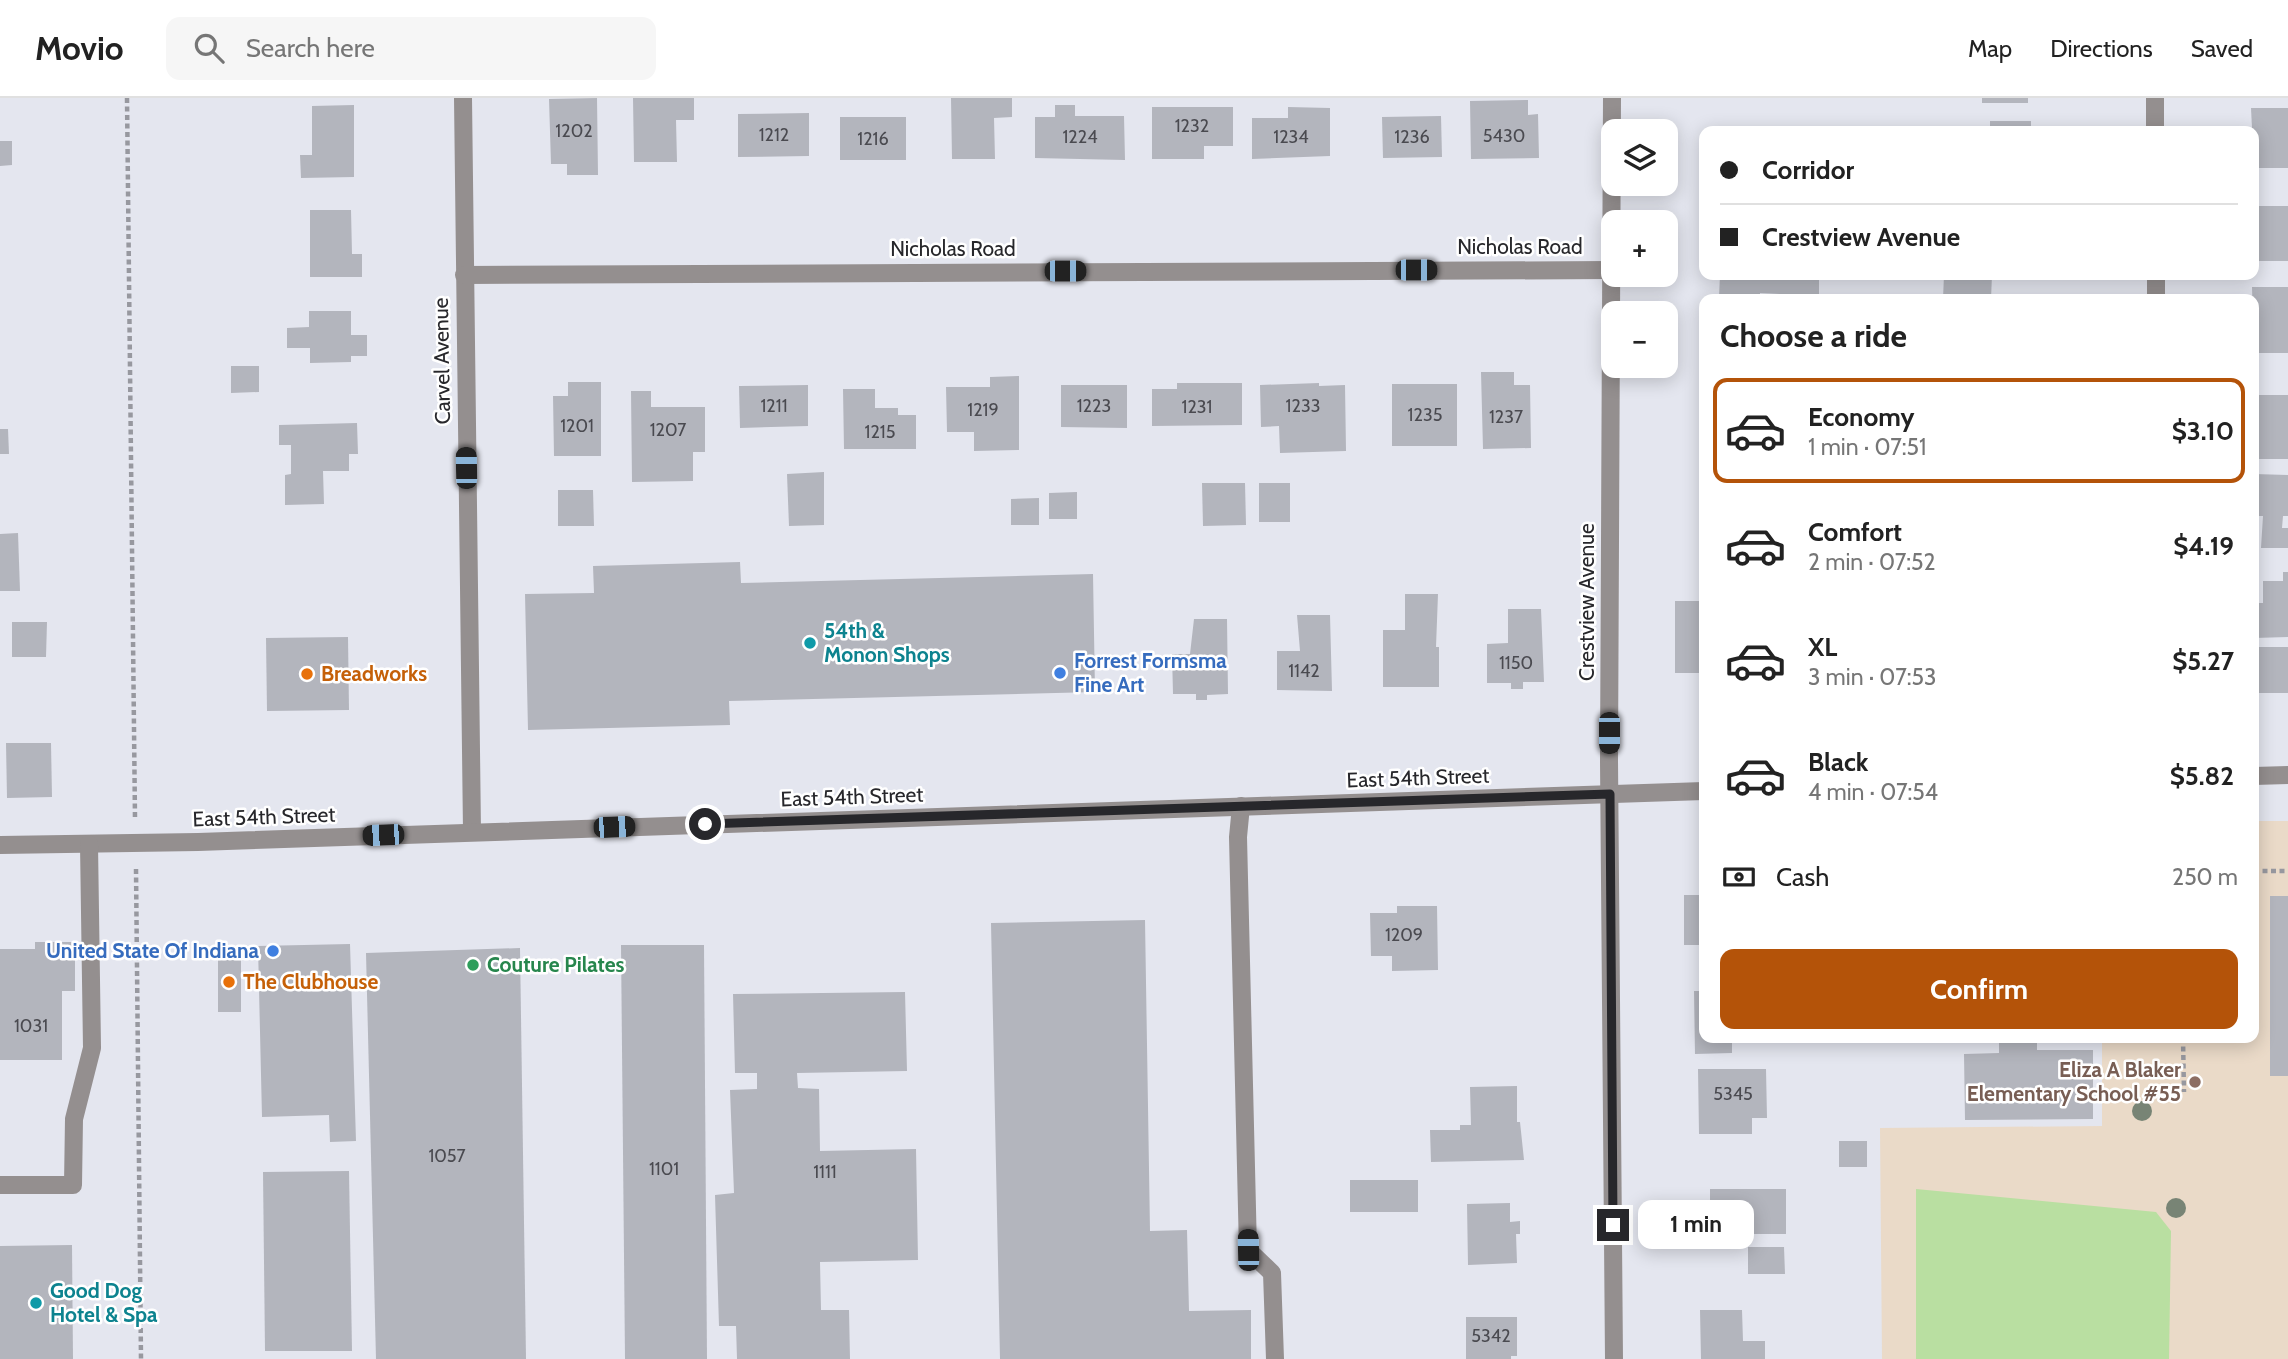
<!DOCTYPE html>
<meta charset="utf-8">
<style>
:root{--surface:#fff;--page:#f6f6f6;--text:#222;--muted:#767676;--line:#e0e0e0;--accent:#b45309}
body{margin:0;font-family:Cabin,sans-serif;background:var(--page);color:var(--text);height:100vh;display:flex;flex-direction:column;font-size:26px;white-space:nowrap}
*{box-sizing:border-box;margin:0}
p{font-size:23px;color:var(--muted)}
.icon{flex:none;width:38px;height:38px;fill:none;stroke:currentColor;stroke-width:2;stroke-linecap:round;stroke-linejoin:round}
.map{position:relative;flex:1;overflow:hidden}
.side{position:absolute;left:1699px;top:196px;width:560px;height:749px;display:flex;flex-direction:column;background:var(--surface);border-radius:14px;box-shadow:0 4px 18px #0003}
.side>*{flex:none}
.hud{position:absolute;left:1699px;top:28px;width:560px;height:154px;border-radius:14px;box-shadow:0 4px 18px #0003;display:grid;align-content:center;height:154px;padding:0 21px;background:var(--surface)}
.tools{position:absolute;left:1601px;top:21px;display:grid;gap:14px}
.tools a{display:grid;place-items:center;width:77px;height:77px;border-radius:14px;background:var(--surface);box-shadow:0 4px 18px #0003;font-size:35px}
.end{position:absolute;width:32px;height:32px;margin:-16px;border:9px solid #27272b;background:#fff;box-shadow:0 0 0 4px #fff}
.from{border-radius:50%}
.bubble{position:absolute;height:49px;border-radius:14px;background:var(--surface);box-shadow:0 4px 18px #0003;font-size:23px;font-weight:800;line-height:49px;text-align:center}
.car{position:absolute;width:21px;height:42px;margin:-21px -10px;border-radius:9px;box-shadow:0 0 5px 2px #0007;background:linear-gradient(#222 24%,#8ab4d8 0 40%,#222 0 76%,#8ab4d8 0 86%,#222 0)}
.hud b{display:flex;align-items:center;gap:24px;height:66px;font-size:26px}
.hud b+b{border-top:2px solid var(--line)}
.hud i{width:18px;height:18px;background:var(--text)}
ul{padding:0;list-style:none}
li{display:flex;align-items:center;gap:21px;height:105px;margin:0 14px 10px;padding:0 7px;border:4px solid transparent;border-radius:14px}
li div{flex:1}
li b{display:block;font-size:26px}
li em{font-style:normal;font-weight:800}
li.on{border-color:var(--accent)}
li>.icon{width:63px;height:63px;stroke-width:1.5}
h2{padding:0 21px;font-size:32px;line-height:84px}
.pay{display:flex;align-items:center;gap:18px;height:77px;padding:0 21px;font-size:26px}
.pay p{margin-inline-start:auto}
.cta{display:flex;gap:14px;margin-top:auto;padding:14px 21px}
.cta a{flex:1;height:80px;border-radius:14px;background:var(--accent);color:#fff;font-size:28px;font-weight:800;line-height:80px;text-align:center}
header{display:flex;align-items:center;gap:42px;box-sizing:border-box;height:98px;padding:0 35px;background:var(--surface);border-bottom:2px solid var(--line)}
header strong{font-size:33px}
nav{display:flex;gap:38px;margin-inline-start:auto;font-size:24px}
.search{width:490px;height:63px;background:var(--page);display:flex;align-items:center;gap:18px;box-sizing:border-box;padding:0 24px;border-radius:14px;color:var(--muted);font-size:26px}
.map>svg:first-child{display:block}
.education{fill:#eadac8}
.green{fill:#b9dfa1}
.building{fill:#b3b5bd}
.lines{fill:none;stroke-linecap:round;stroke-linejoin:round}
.path{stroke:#97989f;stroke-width:4.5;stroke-dasharray:5 3.5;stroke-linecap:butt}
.minor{stroke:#948f8f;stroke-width:18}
.tree{fill:#788475}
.route{stroke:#27272b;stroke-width:9}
.culture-dot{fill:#0f9aa8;stroke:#fff;stroke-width:2.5}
.shop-dot{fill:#3f7fe0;stroke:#fff;stroke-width:2.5}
.food-dot{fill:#e8710a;stroke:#fff;stroke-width:2.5}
.leisure-dot{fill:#2e9e5b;stroke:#fff;stroke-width:2.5}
.education-dot{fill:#8d6e63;stroke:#fff;stroke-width:2.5}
.labels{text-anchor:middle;stroke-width:5;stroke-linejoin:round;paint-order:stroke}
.number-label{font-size:18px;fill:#4a4a50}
.street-label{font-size:21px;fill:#27272b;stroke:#fff}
.culture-label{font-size:21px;font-weight:bold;fill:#0d838f;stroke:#fff;text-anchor:start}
.shop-label{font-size:21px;font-weight:bold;fill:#366cbe;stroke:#fff;text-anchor:start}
.food-label{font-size:21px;font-weight:bold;fill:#c56008;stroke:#fff;text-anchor:start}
.leisure-label{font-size:21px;font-weight:bold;fill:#27864d;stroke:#fff;text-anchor:start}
.education-label{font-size:21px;font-weight:bold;fill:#785e54;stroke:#fff;text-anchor:end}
</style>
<header>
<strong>Movio</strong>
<div class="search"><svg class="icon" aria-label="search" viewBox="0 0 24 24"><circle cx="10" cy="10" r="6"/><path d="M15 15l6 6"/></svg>Search here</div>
<nav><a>Map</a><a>Directions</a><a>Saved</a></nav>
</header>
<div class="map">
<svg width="2288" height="1261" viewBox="0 0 2288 1261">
<rect width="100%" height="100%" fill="#e4e6ef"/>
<!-- education -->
<path class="education" d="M 2254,723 L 2288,723 L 2288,1261 L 1882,1261 L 1880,1030 L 2102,1028 L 2102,940 L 2254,940 Z"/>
<!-- green -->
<path class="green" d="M 1916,1091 L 2156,1114 L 2171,1133 L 2169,1261 L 1916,1261 Z"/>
<!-- building -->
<g class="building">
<path d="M 597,0 L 598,77 L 567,77 L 567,66 L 551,66 L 549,1 Z"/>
<path d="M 633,0 L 694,0 L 694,22 L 676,22 L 677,64 L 634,64 Z"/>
<path d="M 951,0 L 1012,0 L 1012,19 L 994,20 L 995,61 L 952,61 Z"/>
<rect x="1982" y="0" width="46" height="5"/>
<path d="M 1528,2 L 1528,17 L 1538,16 L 1539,60 L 1471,61 L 1470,3 Z"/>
<path d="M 354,7 L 354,79 L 301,80 L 300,57 L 312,57 L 312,8 Z"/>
<path d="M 1055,7 L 1075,7 L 1075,18 L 1124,18 L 1125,62 L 1035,60 L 1035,19 L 1055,19 Z"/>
<path d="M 1152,9 L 1233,9 L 1233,48 L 1204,48 L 1204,61 L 1152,61 Z"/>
<path d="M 1288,9 L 1330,10 L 1330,58 L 1252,61 L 1252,20 L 1288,20 Z"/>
<path d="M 2251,10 L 2288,10 L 2288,70 L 2254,70 Z"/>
<path d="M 809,15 L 809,58 L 738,59 L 738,16 Z"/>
<path d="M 1441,18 L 1442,59 L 1383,60 L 1382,19 Z"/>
<rect x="840" y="19" width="66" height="43"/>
<rect x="1990" y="23" width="41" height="10"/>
<path d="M 0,43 L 12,43 L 12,67 L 0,68 Z"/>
<rect x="2254" y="108" width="34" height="55"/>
<path d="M 310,112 L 351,112 L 352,156 L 362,156 L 362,179 L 310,179 Z"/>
<path d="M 1720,177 L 1819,177 L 1819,198 L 1760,195 L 1760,200 L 1719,199 Z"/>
<path d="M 1944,177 L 1992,177 L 1991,201 L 1943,201 Z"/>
<path d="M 2252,189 L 2288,189 L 2288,255 L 2254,255 Z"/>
<path d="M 309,213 L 351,213 L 351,237 L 367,237 L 367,258 L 351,258 L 351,264 L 310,265 L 310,250 L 287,250 L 287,230 L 309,229 Z"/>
<path d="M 231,268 L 259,268 L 259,294 L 231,295 Z"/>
<path d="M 1481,274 L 1514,274 L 1514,287 L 1530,287 L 1531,350 L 1483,351 Z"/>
<path d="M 1019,278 L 1019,352 L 974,353 L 974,334 L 947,334 L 946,289 L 990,289 L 990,279 Z"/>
<path d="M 568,284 L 601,284 L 601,358 L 554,358 L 553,298 L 568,298 Z"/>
<path d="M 1177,285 L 1242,285 L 1242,327 L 1152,328 L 1152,291 L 1177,291 Z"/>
<path d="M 1319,285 L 1319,288 L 1345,287 L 1346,353 L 1280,355 L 1279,328 L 1261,329 L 1260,287 Z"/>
<rect x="1392" y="286" width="65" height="62"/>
<path d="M 808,287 L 808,328 L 740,330 L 739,288 Z"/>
<path d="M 1061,287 L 1127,287 L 1127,330 L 1061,329 Z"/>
<path d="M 843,291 L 875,291 L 875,310 L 898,310 L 898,317 L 916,317 L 916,351 L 844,351 Z"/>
<path d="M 631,293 L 651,293 L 651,309 L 705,309 L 705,354 L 693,354 L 693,383 L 632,384 Z"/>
<rect x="2254" y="297" width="34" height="64"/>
<path d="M 357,325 L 358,356 L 349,356 L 349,373 L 323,373 L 324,406 L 285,407 L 285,377 L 291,376 L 291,347 L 279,347 L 279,327 Z"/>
<path d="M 0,331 L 8,331 L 9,356 L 0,356 Z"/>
<path d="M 824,374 L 824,427 L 789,428 L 787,376 Z"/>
<path d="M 2254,376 L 2288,377 L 2288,418 L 2283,418 L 2282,430 L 2288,430 L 2288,450 L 2261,450 L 2263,418 L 2254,418 Z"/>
<path d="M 1202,385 L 1245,385 L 1246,427 L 1203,428 Z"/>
<rect x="1259" y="385" width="31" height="39"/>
<path d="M 558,392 L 593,392 L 594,428 L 558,428 Z"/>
<path d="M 1077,394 L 1077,421 L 1049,421 L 1049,395 Z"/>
<path d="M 1039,400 L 1039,427 L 1011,427 L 1011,401 Z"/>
<path d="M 18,435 L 20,493 L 0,493 L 0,436 Z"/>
<path d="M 740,464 L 741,485 L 1093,476 L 1095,594 L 729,603 L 730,627 L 528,632 L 525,496 L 594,495 L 593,468 Z"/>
<path d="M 2283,474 L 2288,474 L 2288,539 L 2254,540 L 2254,505 L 2263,505 L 2263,483 L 2283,483 Z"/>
<path d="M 1405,496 L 1438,496 L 1436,549 L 1439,549 L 1439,589 L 1383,589 L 1383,532 L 1405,532 Z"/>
<rect x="1675" y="503" width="29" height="72"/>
<path d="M 1508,511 L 1541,511 L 1544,584 L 1523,584 L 1523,591 L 1511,591 L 1511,585 L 1487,585 L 1487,546 L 1508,545 Z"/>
<path d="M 1297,517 L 1330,517 L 1332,593 L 1277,592 L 1277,553 L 1300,553 Z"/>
<path d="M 1194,521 L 1227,521 L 1228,596 L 1207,597 L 1207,602 L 1196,602 L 1196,596 L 1173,596 L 1172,556 L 1190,556 Z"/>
<path d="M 12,524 L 47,524 L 46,559 L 12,559 Z"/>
<path d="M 348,539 L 349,612 L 267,613 L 266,540 Z"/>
<rect x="2255" y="549" width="33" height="46"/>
<path d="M 6,645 L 51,645 L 52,699 L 7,700 Z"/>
<rect x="1684" y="797" width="20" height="50"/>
<rect x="2270" y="798" width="18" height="180"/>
<path d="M 1397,808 L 1437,808 L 1438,872 L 1392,873 L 1392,858 L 1371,858 L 1370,815 L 1397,815 Z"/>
<path d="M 1145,822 L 1150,1133 L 1187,1132 L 1189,1213 L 1251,1212 L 1251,1261 L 1000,1261 L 991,825 Z"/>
<path d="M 35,844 L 75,844 L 75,893 L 62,893 L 62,962 L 0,962 L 0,851 L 35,851 Z"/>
<path d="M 350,846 L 356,1043 L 330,1044 L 329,1017 L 262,1019 L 258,848 Z"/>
<path d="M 621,847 L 704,847 L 707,1261 L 625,1261 Z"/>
<path d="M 520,850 L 526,1261 L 376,1261 L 366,855 Z"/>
<rect x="218" y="855" width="23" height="59"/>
<path d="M 1694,893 L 1704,893 L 1704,940 L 1732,940 L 1732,955 L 1695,956 Z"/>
<path d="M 905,894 L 907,973 L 797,975 L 798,990 L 819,991 L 820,1053 L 916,1051 L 918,1162 L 820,1164 L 821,1212 L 849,1212 L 850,1261 L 737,1261 L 736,1228 L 719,1228 L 715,1097 L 734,1095 L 730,992 L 757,991 L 757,975 L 735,975 L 733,896 Z"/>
<path d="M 1999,940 L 2037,940 L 2037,952 L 2093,952 L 2093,1021 L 1965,1022 L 1964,956 L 1999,955 Z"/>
<path d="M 1698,971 L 1766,971 L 1767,1020 L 1752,1020 L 1752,1036 L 1699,1036 Z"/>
<path d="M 1517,988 L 1517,1024 L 1520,1024 L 1524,1062 L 1431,1064 L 1430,1032 L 1460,1032 L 1460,1027 L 1471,1027 L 1470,989 Z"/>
<rect x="1839" y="1043" width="28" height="26"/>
<path d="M 349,1073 L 352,1253 L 265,1253 L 263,1074 Z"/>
<rect x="1350" y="1082" width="68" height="32"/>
<rect x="1710" y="1091" width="76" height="45"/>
<path d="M 1510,1105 L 1510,1124 L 1520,1123 L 1520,1136 L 1516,1136 L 1517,1165 L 1468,1167 L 1467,1106 Z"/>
<path d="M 72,1147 L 73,1261 L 0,1261 L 0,1148 Z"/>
<path d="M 1748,1149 L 1784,1149 L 1785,1176 L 1748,1176 Z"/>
<path d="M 1700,1212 L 1742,1212 L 1743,1243 L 1765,1243 L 1765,1261 L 1701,1261 Z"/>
<path d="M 1466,1219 L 1517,1219 L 1517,1258 L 1511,1258 L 1511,1261 L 1466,1261 Z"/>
</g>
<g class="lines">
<!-- path -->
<g class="path">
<path d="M 127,0 L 135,720"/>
<path d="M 136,771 L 141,1261"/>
<path d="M 2254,773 L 2288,773"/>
<path d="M 2183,940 L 2184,994"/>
</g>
<!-- minor -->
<g class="minor">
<path d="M 463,0 L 472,734"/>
<path d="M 1612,0 L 1609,663 L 1614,1261"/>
<path d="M 2155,0 L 2155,33"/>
<path d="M 464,177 L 1611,172"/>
<path d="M 2156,177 L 2156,201"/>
<path d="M 2254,678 L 2288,677"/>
<path d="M 1241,708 L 1238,739 L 1248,1152 L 1272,1175 L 1275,1261"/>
<path d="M 0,747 L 198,744 L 1704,693"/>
<path d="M 0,1087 L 73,1087 L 74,1021 L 92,950 L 89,746"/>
</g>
</g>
<!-- trees -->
<g class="tree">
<circle cx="2142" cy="1013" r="10"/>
<circle cx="2176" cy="1110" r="10"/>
</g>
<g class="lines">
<!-- route -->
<path class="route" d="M 705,726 L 1610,696 L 1613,1127"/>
</g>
<!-- markers -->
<g class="culture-dot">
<circle cx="810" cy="545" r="7"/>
<circle cx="36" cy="1205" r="7"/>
</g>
<g class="shop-dot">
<circle cx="1060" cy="575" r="7"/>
<circle cx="273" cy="853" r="7"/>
</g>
<g class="food-dot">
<circle cx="307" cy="576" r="7"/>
<circle cx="229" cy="884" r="7"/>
</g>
<circle class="leisure-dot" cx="473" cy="867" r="7"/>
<circle class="education-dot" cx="2195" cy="984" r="7"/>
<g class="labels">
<!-- number labels -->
<g class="number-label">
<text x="1192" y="34">1232</text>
<text x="574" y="39">1202</text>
<text x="774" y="43">1212</text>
<text x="1504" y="44">5430</text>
<text x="1080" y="45">1224</text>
<text x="1291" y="45">1234</text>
<text x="1412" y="45">1236</text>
<text x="873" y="47">1216</text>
<text x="774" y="314">1211</text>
<text x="1094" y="314">1223</text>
<text x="1303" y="314">1233</text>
<text x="1197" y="315">1231</text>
<text x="983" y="318">1219</text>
<text x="1425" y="323">1235</text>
<text x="1506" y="325">1237</text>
<text x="577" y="334">1201</text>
<text x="668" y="338">1207</text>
<text x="880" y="340">1215</text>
<text x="1516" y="571">1150</text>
<text x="1304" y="579">1142</text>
<text x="1404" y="843">1209</text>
<text x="31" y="934">1031</text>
<text x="1733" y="1002">5345</text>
<text x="447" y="1064">1057</text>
<text x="664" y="1077">1101</text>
<text x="825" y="1080">1111</text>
<text x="1491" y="1244">5342</text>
</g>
<!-- street labels -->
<g class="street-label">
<text x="1520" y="156">Nicholas Road</text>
<text x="953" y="158">Nicholas Road</text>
<text transform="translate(442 263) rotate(-91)" y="7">Carvel Avenue</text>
<text transform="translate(1587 504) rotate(-90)" y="7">Crestview Avenue</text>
<text transform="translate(1418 680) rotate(-2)" y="7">East 54th Street</text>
<text transform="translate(852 699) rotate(-2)" y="7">East 54th Street</text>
<text transform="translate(264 719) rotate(-2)" y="7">East 54th Street</text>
</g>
<!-- culture labels -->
<g class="culture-label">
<text x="824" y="540">54th &amp;<tspan x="824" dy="24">Monon Shops</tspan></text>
<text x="50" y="1200">Good Dog<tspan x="50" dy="24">Hotel &amp; Spa</tspan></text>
</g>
<!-- shop labels -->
<g class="shop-label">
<text x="1074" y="570">Forrest Formsma<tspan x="1074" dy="24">Fine Art</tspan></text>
<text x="259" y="860" text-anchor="end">United State Of Indiana</text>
</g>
<!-- food labels -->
<g class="food-label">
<text x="321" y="583">Breadworks</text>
<text x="243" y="891">The Clubhouse</text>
</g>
<!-- leisure labels -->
<g class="leisure-label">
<text x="487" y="874">Couture Pilates</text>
</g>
<!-- education labels -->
<g class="education-label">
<text x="2181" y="979">Eliza A Blaker<tspan x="2181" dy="24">Elementary School #55</tspan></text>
</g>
</g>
</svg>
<div class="tools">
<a><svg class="icon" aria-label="layers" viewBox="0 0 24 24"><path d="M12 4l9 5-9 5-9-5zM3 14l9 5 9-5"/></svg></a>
<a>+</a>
<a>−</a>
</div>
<i class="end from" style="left:705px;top:726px"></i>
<i class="end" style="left:1613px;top:1127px"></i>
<div class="bubble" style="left:1638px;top:1102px;width:116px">1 min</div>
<i class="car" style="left:1416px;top:172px;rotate:90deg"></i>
<i class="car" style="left:1065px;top:173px;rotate:90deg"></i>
<i class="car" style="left:466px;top:370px;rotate:359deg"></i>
<i class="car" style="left:1609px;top:635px;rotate:180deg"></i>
<i class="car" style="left:614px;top:729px;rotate:88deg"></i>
<i class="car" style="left:383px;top:737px;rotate:268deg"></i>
<i class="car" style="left:1248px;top:1152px;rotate:359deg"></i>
<div class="hud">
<b><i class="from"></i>Corridor</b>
<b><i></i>Crestview Avenue</b>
</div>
<section class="side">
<h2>Choose a ride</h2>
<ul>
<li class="on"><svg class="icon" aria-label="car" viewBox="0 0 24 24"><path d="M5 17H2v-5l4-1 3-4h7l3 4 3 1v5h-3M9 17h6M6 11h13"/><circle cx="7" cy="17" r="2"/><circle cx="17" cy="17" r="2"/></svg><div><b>Economy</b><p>1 min · 07:51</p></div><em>$3.10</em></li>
<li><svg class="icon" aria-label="car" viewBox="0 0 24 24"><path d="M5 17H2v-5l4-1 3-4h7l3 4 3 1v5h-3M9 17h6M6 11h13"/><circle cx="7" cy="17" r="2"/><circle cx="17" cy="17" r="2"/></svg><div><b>Comfort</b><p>2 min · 07:52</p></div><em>$4.19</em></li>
<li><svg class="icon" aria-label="car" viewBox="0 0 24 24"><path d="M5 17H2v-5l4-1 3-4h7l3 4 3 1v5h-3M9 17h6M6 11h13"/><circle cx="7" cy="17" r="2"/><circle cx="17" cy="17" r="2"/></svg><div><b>XL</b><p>3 min · 07:53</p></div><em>$5.27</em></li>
<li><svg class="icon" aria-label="car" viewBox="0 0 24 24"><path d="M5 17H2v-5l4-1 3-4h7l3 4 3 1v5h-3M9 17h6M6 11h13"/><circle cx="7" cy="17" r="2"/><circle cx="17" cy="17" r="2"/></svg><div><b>Black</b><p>4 min · 07:54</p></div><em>$5.82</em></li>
</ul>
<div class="pay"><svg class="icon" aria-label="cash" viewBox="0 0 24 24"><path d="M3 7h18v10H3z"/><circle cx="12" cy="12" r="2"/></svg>Cash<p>250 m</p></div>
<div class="cta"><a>Confirm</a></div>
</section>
</div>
